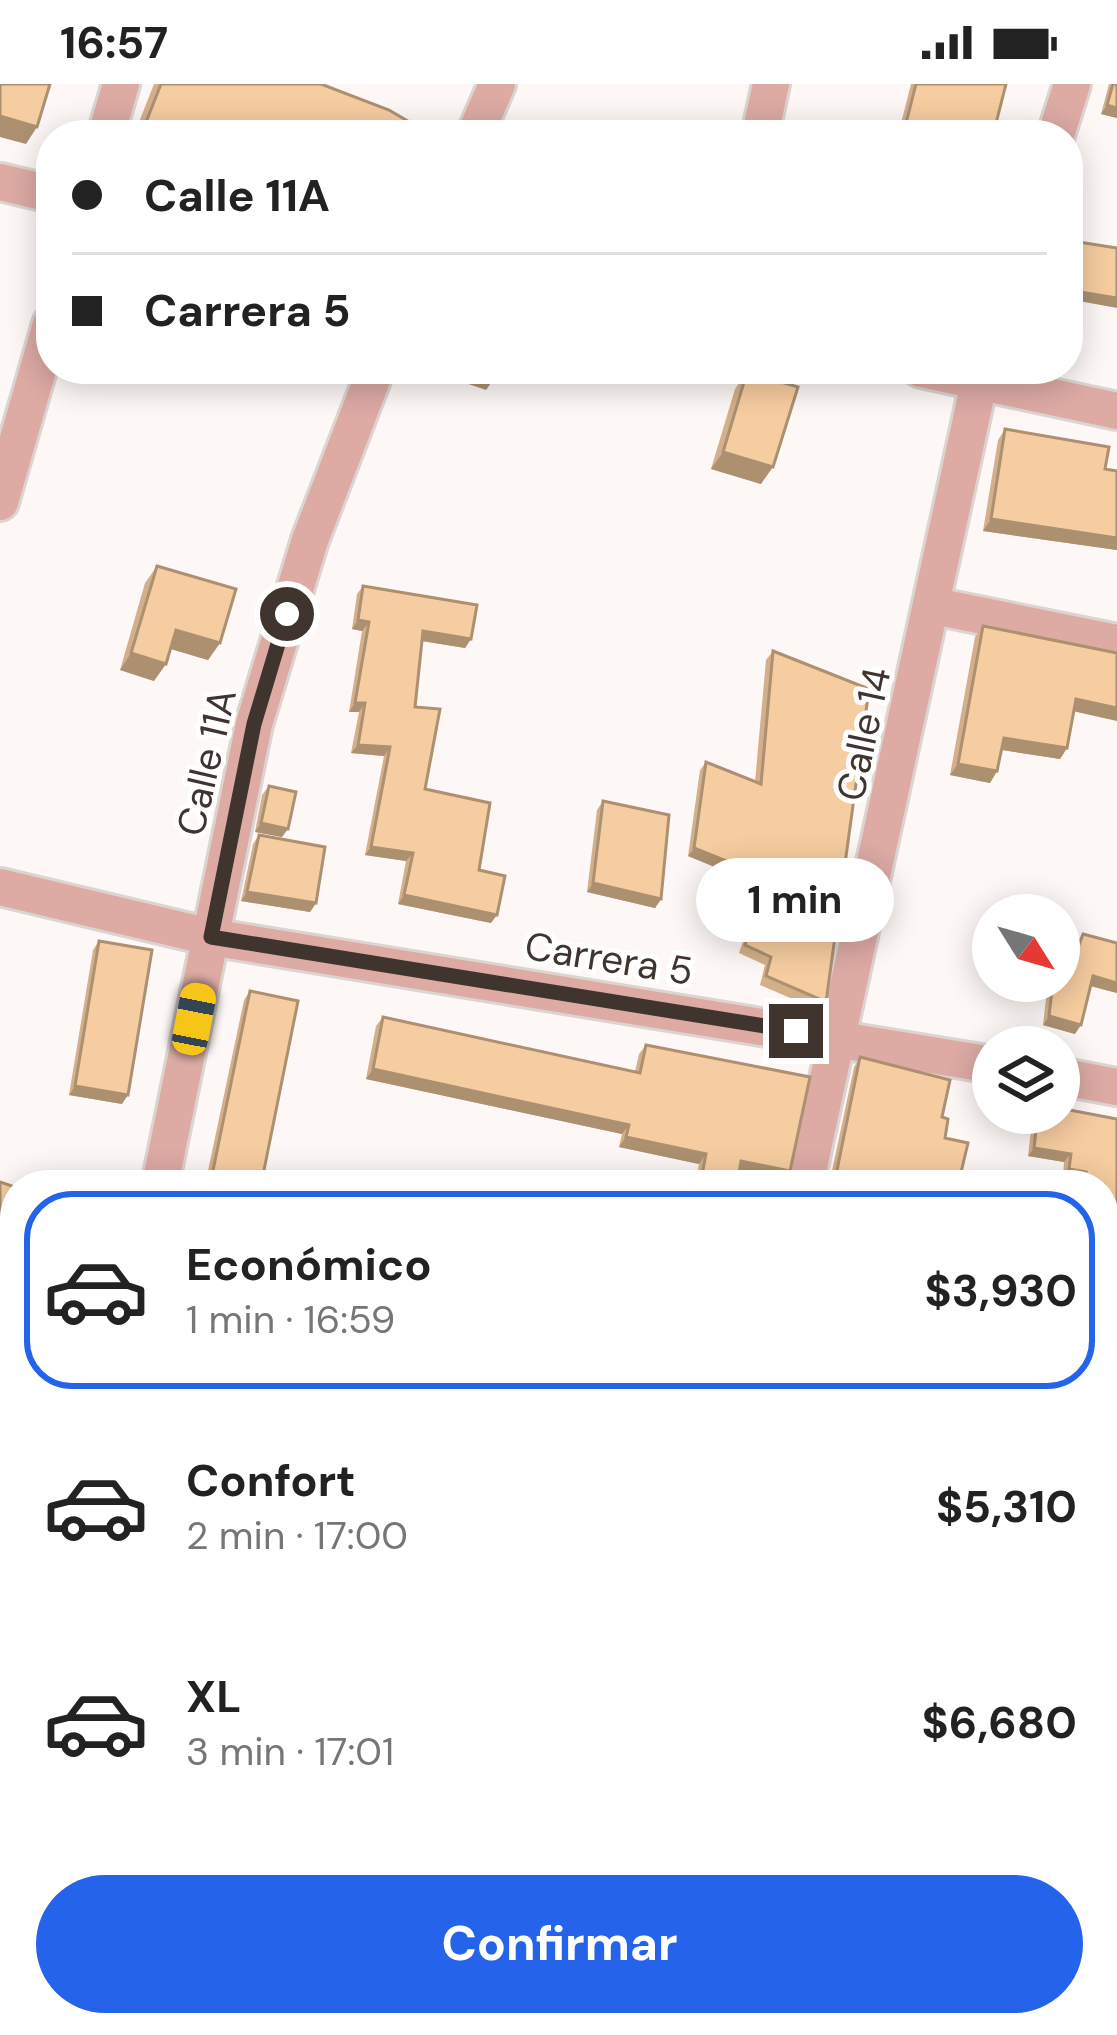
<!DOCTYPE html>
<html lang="es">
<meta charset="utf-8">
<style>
:root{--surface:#fff;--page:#f6f6f6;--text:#222;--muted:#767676;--line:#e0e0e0;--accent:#2563eb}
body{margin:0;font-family:"DM Sans",sans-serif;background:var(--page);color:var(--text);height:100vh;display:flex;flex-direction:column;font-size:45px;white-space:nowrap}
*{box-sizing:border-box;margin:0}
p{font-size:39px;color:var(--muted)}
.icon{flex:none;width:66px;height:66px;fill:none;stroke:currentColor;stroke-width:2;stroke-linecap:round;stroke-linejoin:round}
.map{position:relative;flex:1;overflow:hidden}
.side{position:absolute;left:0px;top:1086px;width:1119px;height:867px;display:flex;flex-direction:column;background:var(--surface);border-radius:48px 48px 0 0;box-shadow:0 6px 30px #0003}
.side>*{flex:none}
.banner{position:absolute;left:36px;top:36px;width:1047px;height:264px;border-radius:48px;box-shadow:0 6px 30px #0003;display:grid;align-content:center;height:264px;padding:0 36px;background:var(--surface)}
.needle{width:78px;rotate:127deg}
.fabs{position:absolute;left:972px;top:810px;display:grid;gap:24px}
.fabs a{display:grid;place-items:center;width:108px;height:108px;border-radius:50%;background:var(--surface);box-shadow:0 6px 30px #0003;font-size:60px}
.end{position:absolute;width:54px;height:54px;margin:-27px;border:15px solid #3f342e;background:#fff;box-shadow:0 0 0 6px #fff}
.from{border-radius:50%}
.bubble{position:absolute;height:84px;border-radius:42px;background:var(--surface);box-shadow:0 6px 30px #0003;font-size:39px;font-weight:700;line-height:84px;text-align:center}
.car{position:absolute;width:36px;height:72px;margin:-36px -18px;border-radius:15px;box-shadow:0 0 9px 3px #0007;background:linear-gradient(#f5c518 24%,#345 0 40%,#f5c518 0 76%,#345 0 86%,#f5c518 0)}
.banner b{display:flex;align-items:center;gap:42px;height:114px;font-size:45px}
.banner b+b{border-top:3px solid var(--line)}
.banner i{width:30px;height:30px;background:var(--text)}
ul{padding:21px 0 0;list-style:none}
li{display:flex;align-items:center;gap:36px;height:198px;margin:0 24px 18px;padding:0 12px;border:6px solid transparent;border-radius:48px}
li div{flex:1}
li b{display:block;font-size:45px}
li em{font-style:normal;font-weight:700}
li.active{border-color:var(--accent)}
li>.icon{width:108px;height:108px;stroke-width:1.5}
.button{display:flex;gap:24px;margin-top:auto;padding:24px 36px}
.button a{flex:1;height:138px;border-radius:72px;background:var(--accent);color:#fff;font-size:48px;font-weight:700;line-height:138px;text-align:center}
.status{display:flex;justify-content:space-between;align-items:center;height:84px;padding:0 60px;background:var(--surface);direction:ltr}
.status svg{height:33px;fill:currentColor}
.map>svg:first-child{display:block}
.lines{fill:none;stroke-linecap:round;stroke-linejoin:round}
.minor-casing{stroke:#dbd4d1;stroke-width:42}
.minor{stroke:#ddaaa4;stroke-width:36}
.wall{fill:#d4b08a}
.shaded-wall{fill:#ac9070}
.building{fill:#f6cda0;stroke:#ac9070;stroke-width:3}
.route{stroke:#3f342e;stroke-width:15}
.labels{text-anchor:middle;stroke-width:10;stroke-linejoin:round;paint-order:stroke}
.street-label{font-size:39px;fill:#3f342e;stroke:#fff}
</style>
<div class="status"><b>16:57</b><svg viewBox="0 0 49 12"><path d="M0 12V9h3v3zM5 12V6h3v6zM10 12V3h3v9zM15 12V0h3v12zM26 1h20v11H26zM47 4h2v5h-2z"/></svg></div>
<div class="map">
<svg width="1117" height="1951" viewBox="0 0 1117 1951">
<rect width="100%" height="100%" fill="#fdf7f5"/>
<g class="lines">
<defs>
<g id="minor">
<path d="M 106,51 L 121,0"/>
<path d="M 475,51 L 497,0"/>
<path d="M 760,51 L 771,0"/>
<path d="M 1056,51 L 1072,0"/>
<path d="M 0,98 L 51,110"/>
<path d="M 921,285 L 1117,327"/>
<path d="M 0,418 L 51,240"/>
<path d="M 934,522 L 1117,559"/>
<path d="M 0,803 L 210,853 L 993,981"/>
<path d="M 1059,992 L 1117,1003"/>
<path d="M 160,1101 L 254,640 L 310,456 L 376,285"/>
<path d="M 805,1101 L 982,285"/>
<path d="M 1104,1536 L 1117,1537"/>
<path d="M 0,1886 L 15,1890"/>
<path d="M 224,1938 L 282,1951"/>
<path d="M 1012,1938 L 1068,1951"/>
<path d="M 15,1951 L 18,1938"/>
<path d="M 603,1951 L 606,1938"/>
</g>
</defs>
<!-- minor casing -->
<use href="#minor" class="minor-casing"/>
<!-- minor -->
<use href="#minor" class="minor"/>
</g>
<!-- wall -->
<g class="wall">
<path d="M 154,0 L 321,0 L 420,51 L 134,51 Z"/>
<path d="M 911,0 L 1006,0 L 993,51 L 898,51 Z"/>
<path d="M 1109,0 L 1117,0 L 1117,34 L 1101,30 Z"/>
<path d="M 747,288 L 761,400 L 711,385 L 735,305 Z"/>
<path d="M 1005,345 L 1105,385 L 1117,387 L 1117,466 L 983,447 L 998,356 Z"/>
<path d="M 157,482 L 220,559 L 208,576 L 171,565 L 154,597 L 120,586 L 145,499 Z"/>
<path d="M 363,502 L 471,555 L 465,564 L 422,557 L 415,623 L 425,705 L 479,786 L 491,839 L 398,820 L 406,777 L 365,771 L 384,672 L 351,669 L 359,628 L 349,628 L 362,547 L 352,545 L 357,510 Z"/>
<path d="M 983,542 L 1074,627 L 1067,664 L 1060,675 L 1002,666 L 997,687 L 990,699 L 950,691 L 975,553 Z"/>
<path d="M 773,567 L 826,918 L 820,927 L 760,901 L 765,881 L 739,869 L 757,817 L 746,812 L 749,797 L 688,772 L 700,686 L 706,678 L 755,698 L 766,576 Z"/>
<path d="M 269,702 L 282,753 L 255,748 L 262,711 Z"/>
<path d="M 603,717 L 661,815 L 655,824 L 587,808 L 597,726 Z"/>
<path d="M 259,751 L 316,819 L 310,828 L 241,817 L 253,760 Z"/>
<path d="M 1083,850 L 1117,909 L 1090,902 L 1075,950 L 1043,941 L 1048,897 L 1059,897 Z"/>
<path d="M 99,857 L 122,1020 L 69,1011 L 93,866 Z"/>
<path d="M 250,907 L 261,1101 L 205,1101 L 244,916 Z"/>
<path d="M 383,933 L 635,988 L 639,970 L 646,961 L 783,1097 L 739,1088 L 737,1101 L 695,1101 L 699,1080 L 619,1063 L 622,1050 L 366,995 L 376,942 Z"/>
<path d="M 860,973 L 942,1033 L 945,1054 L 958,1101 L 829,1101 L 854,983 Z"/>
<path d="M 1033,1029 L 1059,1029 L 1117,1035 L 1117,1158 L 1104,1156 L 1104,1101 L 1079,1101 L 1080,1096 L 1063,1093 L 1064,1078 L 1028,1072 Z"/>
<path d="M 67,1938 L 140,1938 L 182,1951 L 65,1951 Z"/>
<path d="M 637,1938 L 955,1938 L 952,1951 L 634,1951 Z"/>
</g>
<!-- shaded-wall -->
<g class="shaded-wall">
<path d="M 1107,21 L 1117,24 L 1117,34 L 1101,30 Z"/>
<path d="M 0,32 L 37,43 L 26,60 L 0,53 Z"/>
<path d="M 1068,206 L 1117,214 L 1117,224 L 1068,215 Z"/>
<path d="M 425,285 L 487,285 L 498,289 L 486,306 Z"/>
<path d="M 723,368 L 773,383 L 761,400 L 711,385 Z"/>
<path d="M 991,435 L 1117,454 L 1117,466 L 983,447 Z"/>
<path d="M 358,536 L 369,538 L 362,547 L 352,545 Z"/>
<path d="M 176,546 L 220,559 L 208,576 L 164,563 Z"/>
<path d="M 423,547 L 471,555 L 465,564 L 416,556 Z"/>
<path d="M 131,569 L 166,580 L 154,597 L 120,586 Z"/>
<path d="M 1076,615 L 1117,624 L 1117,637 L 1068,626 Z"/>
<path d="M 355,619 L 365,619 L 359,628 L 349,628 Z"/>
<path d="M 1004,654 L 1067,664 L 1060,675 L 996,665 Z"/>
<path d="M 358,661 L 390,663 L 384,672 L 351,669 Z"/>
<path d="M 958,680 L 997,687 L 990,699 L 950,691 Z"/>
<path d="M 261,739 L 288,745 L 282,753 L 255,748 Z"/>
<path d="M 371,763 L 413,769 L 406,777 L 365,771 Z"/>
<path d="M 694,764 L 756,789 L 749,797 L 688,772 Z"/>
<path d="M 593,799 L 661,815 L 655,824 L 587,808 Z"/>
<path d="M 752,804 L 763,808 L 757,817 L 746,812 Z"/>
<path d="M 247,808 L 316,819 L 310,828 L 241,817 Z"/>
<path d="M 404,811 L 497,831 L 491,839 L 398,820 Z"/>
<path d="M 1093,892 L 1117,899 L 1117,909 L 1087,901 Z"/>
<path d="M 1049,932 L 1081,941 L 1075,950 L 1043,941 Z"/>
<path d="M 373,985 L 629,1041 L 622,1050 L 366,995 Z"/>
<path d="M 75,1002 L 128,1011 L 122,1020 L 69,1011 Z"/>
<path d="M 626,1053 L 706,1070 L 699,1080 L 619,1063 Z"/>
<path d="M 1034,1064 L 1071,1070 L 1064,1078 L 1028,1072 Z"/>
<path d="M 741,1077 L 790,1087 L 783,1097 L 734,1087 Z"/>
<path d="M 1069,1085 L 1086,1088 L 1080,1096 L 1063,1093 Z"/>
<path d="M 1104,1146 L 1117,1148 L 1117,1158 L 1104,1156 Z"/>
<path d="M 0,1165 L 15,1170 L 15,1196 L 0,1191 Z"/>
<path d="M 15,1641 L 9,1649 L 0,1651 L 0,1644 Z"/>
<path d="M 1104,1754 L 1117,1757 L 1117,1770 L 1104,1767 Z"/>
<path d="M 1104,1873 L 1117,1876 L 1117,1895 L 1104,1893 Z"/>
</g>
<!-- building -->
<g class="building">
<path d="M 0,0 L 50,0 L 37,43 L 0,32 Z"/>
<path d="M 161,0 L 321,0 L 389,26 L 423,46 L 420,51 L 141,51 Z"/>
<path d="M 916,0 L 1006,0 L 993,51 L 903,51 Z"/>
<path d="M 1113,0 L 1117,0 L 1117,24 L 1107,21 Z"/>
<path d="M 1072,157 L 1117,164 L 1117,214 L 1068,206 L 1068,175 Z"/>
<path d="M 747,288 L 798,303 L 773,383 L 723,368 Z"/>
<path d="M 1005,345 L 1109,363 L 1105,385 L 1117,387 L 1117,454 L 991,435 Z"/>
<path d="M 157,482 L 236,505 L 220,559 L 176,546 L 166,580 L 131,569 Z"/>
<path d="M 363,502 L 477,521 L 471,555 L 423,547 L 415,623 L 440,625 L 425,705 L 490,719 L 479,786 L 505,792 L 497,831 L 404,811 L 413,769 L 371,763 L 390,663 L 358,661 L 365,619 L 355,619 L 369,538 L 358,536 Z"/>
<path d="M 983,542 L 1117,569 L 1117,624 L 1076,615 L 1067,664 L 1004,654 L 997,687 L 958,680 Z"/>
<path d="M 773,567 L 869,605 L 826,918 L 766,892 L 771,873 L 745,861 L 763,808 L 752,804 L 756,789 L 694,764 L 706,678 L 761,700 Z"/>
<path d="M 269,702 L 296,708 L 288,745 L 261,739 Z"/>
<path d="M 603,717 L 669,731 L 661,815 L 593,799 Z"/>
<path d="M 259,751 L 325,763 L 316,819 L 247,808 Z"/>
<path d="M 1083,850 L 1117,859 L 1117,899 L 1093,892 L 1081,941 L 1049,932 L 1053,897 L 1059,897 L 1059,861 L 1077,866 Z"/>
<path d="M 99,857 L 152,866 L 128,1011 L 75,1002 Z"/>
<path d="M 250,907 L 298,917 L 261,1101 L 210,1101 Z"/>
<path d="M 383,933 L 640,989 L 646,961 L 810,993 L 790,1087 L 741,1077 L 737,1101 L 700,1101 L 706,1070 L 626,1053 L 629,1041 L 373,985 Z"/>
<path d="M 860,973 L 950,996 L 942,1033 L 948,1035 L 945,1054 L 968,1059 L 958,1101 L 834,1101 Z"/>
<path d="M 1059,1024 L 1117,1035 L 1117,1148 L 1104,1146 L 1104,1101 L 1084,1101 L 1086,1088 L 1069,1085 L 1071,1070 L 1034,1064 L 1038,1029 L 1059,1029 Z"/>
<path d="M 0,1098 L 15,1103 L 15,1170 L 0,1165 Z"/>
<path d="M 0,1405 L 15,1407 L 15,1640 L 0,1644 Z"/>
<path d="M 1104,1599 L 1117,1602 L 1117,1757 L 1104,1754 Z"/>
<path d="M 1104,1824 L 1117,1827 L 1117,1876 L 1104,1873 Z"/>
<path d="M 73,1938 L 140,1938 L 182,1951 L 70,1951 Z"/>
<path d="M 642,1938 L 955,1938 L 952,1951 L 638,1951 Z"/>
</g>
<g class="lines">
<!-- route -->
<path class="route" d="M 287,530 L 254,640 L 211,853 L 796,947"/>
</g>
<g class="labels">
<!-- street labels -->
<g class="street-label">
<text transform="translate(863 650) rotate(-78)" y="14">Calle 14</text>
<text transform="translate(206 678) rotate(-77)" y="14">Calle 11A</text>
<text transform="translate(609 874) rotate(9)" y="14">Carrera 5</text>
</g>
</g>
</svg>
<div class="fabs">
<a><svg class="needle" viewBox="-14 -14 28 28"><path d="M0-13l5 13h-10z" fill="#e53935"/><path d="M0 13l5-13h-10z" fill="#767676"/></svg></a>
<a><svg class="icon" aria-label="layers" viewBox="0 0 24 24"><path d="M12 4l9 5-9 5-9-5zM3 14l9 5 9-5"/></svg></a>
</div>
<i class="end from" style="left:287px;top:530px"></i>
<i class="end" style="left:796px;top:947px"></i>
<div class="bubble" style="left:696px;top:774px;width:198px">1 min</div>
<i class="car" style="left:194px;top:935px;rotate:11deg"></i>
<div class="banner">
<b><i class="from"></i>Calle 11A</b>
<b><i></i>Carrera 5</b>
</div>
<section class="side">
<ul>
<li class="active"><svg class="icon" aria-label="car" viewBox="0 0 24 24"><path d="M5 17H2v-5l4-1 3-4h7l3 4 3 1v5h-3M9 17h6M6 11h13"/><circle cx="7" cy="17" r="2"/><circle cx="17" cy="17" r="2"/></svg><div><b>Económico</b><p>1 min · 16:59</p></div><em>$3,930</em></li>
<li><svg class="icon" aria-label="car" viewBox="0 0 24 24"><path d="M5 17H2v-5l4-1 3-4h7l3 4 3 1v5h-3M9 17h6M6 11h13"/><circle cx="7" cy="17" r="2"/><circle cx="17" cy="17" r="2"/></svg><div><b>Confort</b><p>2 min · 17:00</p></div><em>$5,310</em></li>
<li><svg class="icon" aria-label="car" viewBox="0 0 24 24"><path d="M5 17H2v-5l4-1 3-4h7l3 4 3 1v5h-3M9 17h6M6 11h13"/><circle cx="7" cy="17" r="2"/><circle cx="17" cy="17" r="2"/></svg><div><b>XL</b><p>3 min · 17:01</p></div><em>$6,680</em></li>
</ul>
<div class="button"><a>Confirmar</a></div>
</section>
</div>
